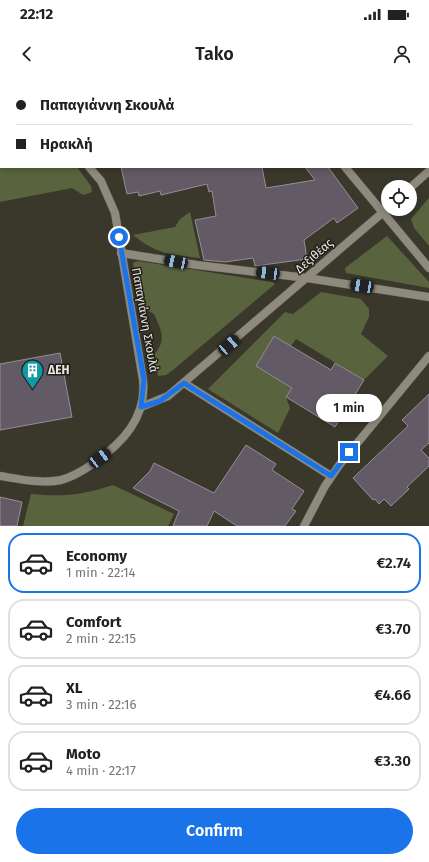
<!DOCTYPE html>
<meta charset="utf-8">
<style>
:root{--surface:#fff;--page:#f2f2f2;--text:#202124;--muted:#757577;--line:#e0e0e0;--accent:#1a73e8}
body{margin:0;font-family:"Fira Sans",sans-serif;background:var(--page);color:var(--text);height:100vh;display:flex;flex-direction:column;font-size:15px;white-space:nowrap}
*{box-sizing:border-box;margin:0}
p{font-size:13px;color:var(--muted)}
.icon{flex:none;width:22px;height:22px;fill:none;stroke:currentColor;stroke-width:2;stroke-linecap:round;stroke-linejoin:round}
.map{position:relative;height:446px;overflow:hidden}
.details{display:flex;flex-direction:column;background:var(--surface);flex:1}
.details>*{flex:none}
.top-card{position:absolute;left:0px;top:0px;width:429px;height:88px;box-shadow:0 2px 6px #0003;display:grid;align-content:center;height:88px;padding:0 16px;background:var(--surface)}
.fabs{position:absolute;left:381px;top:100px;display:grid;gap:8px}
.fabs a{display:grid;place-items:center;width:36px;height:36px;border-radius:50%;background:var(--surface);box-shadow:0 2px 6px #0003;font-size:20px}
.end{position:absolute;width:18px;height:18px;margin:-9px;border:5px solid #1a73e8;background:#fff;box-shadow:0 0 0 2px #fff}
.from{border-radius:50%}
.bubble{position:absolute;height:28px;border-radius:14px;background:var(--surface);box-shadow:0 2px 6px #0003;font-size:13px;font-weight:600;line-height:28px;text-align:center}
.car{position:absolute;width:12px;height:24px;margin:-12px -6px;border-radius:5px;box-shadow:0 0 3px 1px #0007;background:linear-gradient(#222 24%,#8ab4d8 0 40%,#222 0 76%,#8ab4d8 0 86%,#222 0)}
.top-card b{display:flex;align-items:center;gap:14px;height:38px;font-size:15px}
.top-card b+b{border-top:1px solid var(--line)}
.top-card i{width:10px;height:10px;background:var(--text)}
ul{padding:7px 0 0;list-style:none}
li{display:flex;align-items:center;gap:12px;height:60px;margin:0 8px 6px;padding:0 8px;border:2px solid var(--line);border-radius:16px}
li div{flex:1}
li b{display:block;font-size:15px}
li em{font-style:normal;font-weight:600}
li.current{border-color:var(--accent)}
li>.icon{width:36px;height:36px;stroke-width:1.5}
.cta{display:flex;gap:8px;margin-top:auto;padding:8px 16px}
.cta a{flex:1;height:46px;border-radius:24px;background:var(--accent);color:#fff;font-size:16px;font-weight:600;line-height:46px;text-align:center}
.status{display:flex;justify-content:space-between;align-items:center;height:28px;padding:0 20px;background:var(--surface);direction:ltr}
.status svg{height:11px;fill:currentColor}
header{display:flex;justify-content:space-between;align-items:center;height:52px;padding:0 16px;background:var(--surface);font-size:18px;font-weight:600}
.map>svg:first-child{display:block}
.green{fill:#59643e}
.building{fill:#625b65;stroke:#958d99}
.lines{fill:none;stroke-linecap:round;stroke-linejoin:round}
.minor-casing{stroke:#555349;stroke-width:9}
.tertiary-casing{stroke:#555349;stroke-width:9}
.minor{stroke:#8e8a7d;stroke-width:8}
.tertiary{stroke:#8e8a7d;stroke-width:8}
.route{stroke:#1a73e8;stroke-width:5}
.labels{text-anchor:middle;stroke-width:3;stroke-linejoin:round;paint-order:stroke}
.street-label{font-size:12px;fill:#eae8e1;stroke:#201e19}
.poi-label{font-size:12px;font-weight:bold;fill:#eae8e1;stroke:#201e19;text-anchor:start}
</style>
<div class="status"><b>22:12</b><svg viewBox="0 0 49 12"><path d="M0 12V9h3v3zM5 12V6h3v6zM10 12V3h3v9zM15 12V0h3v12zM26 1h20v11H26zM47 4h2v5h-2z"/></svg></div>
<header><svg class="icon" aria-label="back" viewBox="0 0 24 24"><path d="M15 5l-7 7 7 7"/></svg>Tako<svg class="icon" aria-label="person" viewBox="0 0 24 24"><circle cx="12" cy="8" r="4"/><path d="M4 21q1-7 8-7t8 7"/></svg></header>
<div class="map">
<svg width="429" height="446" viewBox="0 0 429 446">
<rect width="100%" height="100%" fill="#3a372b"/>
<!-- green -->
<g class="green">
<path d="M 0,27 L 1,87 L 77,87 L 91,106 L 92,112 L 83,115 L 72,108 L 0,122 Z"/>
<path d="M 429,118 L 429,166 L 414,148 L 411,139 Z"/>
<path d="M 190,132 L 200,178 C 169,174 158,175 133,155 L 175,147 L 180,139 Z"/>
<path d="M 387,156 L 429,202 L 429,208 L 346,193 L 345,188 Z"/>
<path d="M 138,181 L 272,202 L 275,204 L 173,290 L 166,295 L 158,296 L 153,276 C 167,260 162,252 154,234 L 142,227 L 133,183 Z"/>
<path d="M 321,212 L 361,219 L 369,229 L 369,237 L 361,254 L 388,276 L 364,300 L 296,259 L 291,266 L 274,256 L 256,286 L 292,308 L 286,317 L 290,328 L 278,353 L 208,309 L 285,232 L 293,234 Z"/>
<path d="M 113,405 L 174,434 L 168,446 L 23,446 L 31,414 C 65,417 82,415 113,405 Z"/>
</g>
<!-- building -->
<g class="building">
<path d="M 121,87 L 262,87 L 266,108 L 315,100 L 305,87 L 328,87 L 358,128 L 337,143 L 334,138 L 304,160 L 307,179 L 255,186 L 253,178 L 225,182 L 204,180 L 195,140 L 216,136 L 212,111 L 209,112 L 207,104 L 161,115 L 160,111 L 139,116 L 138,112 L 127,114 Z"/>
<path d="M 274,256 L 331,290 L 335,283 L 364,300 L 335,347 L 286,317 L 292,308 L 256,286 Z"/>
<path d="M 60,273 L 72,337 L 0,350 L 0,284 Z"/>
<path d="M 429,314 L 429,363 L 421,370 L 429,378 L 429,386 L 407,407 L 409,409 L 391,426 L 384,419 L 379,424 L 375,419 L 373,420 L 353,398 L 408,346 L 402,340 Z"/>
<path d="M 246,365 L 276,384 L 272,390 L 304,411 L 292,429 L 296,431 L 285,446 L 237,446 L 214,431 L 207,446 L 173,446 L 179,431 L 133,408 L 150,391 L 154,383 L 214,413 Z"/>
<path d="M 0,417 L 22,422 L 17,446 L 0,446 Z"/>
</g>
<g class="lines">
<defs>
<g id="minor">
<path d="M 156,0 L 161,1"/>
<path d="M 33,1 L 33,0"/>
<path d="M 194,1 L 200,0"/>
<path d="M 307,1 L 307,0"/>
<path d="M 345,87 L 429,188"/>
<path d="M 410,108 L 429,91"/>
<path d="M 121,173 L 197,185 L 307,198 L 429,217"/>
<path d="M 184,303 L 331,396"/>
<path d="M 141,327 L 168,316 L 388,128"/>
<path d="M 304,446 L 325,406 L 340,384 L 429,276"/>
</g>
<g id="tertiary">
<path d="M 0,13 L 1,14"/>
<path d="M 0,396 C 19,399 42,404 61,400 C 73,397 84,390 94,383 C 122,363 147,338 143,300 L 115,133 L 101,101 L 89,87"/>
</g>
</defs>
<!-- minor casing -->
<use href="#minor" class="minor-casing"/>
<!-- tertiary casing -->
<use href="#tertiary" class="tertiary-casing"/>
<!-- minor -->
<use href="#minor" class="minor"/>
<!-- tertiary -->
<use href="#tertiary" class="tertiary"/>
</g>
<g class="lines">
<!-- route -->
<path class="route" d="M 119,157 L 144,300 L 141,327 L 160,321 L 184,303 L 331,396 L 349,372"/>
</g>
<!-- icons -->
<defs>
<symbol id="building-pin" viewBox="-11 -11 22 30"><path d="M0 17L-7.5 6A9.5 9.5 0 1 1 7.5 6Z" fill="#0f9aa8" stroke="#201e19"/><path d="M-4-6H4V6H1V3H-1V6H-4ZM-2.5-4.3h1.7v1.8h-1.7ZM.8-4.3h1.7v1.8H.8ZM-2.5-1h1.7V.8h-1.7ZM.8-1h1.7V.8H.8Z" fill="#fff"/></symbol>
</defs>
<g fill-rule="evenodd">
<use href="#building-pin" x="20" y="278" width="25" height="34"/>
</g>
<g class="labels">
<!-- street labels -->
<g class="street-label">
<text transform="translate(314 176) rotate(-41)" y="4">Δεξιθέας</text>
<text transform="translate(145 240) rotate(80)" y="4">Παπαγιάννη Σκουλά</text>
</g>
<!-- poi labels -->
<g class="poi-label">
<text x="48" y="294">ΔΕΗ</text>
</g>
</g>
</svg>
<div class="fabs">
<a><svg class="icon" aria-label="locate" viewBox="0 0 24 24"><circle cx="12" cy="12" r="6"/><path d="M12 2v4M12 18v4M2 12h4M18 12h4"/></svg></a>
</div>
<i class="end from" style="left:119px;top:157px"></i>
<i class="end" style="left:349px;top:372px"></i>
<div class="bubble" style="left:316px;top:314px;width:66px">1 min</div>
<i class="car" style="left:176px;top:182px;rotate:282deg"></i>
<i class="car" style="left:268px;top:193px;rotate:277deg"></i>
<i class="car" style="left:362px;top:206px;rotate:279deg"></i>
<i class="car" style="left:229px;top:265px;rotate:49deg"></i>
<i class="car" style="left:100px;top:378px;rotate:53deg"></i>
<div class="top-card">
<b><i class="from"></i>Παπαγιάννη Σκουλά</b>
<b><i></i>Ηρακλή</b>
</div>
</div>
<section class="details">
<ul>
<li class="current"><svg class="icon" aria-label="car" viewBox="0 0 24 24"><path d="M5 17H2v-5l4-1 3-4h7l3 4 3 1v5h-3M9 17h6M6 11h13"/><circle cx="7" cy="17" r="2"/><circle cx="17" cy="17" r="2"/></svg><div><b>Economy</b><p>1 min · 22:14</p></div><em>€2.74</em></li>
<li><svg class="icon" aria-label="car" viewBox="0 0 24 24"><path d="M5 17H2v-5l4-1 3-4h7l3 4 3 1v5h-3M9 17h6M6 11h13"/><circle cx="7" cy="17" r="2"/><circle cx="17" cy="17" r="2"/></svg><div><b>Comfort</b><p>2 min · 22:15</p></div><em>€3.70</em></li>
<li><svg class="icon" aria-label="car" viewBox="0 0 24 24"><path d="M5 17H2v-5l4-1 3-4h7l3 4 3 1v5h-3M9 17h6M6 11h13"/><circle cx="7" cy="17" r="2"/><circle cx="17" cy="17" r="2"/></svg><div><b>XL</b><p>3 min · 22:16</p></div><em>€4.66</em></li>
<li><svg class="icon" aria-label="car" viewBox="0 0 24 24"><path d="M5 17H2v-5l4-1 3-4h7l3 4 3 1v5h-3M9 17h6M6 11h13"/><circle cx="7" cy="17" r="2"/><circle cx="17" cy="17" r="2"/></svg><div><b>Moto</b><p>4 min · 22:17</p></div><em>€3.30</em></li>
</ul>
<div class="cta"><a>Confirm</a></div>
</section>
